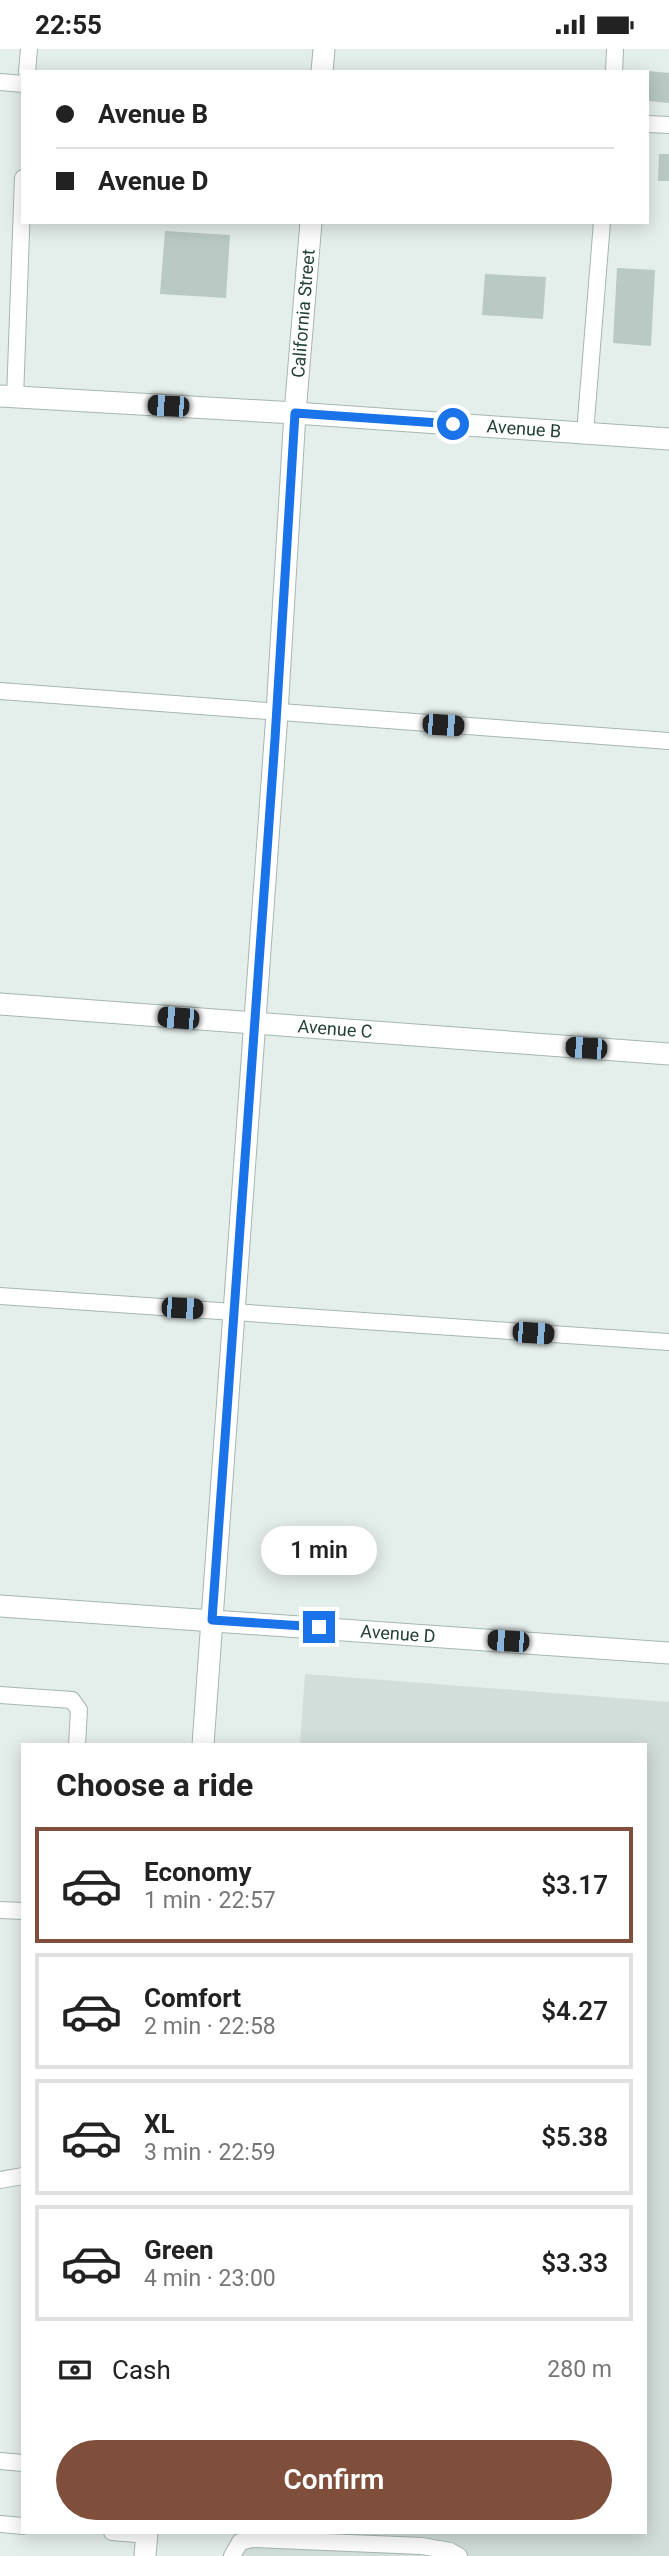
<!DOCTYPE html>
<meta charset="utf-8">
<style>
:root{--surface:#fff;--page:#f6f6f6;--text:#222;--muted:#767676;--line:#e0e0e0;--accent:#804f3c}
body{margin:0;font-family:Roboto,sans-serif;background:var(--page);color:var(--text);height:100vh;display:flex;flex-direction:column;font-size:26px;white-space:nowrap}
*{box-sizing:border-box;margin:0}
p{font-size:23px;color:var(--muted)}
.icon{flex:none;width:38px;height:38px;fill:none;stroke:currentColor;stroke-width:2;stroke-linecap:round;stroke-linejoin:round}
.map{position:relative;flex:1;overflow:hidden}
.sheet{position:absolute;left:21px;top:1694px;width:626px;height:791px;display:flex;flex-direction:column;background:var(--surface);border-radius:0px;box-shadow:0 4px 18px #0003}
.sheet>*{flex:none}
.top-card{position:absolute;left:21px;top:21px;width:628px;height:154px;border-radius:0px;box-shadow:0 4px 18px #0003;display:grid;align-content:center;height:154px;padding:0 35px;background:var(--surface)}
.end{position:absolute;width:32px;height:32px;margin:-16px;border:9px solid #1a73e8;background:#fff;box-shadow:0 0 0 4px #fff}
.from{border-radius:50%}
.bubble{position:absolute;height:49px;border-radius:24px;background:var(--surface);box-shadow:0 4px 18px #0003;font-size:23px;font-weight:600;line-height:49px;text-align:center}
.car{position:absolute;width:21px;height:42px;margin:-21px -10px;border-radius:9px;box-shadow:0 0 5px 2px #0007;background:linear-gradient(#222 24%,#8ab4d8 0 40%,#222 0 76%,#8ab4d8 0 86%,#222 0)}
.top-card b{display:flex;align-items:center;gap:24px;height:66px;font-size:26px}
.top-card b+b{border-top:2px solid var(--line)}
.top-card i{width:18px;height:18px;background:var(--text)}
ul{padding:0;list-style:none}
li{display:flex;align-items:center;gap:21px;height:116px;margin:0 14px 10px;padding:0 21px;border:4px solid var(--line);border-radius:0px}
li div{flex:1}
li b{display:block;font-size:26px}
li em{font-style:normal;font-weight:600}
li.current{border-color:var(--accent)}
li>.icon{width:63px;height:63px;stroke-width:1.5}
h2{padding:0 35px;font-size:32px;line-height:84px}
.pay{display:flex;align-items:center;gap:18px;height:77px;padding:0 35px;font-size:26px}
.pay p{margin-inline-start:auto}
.button{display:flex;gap:14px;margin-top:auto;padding:14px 35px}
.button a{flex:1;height:80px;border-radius:42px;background:var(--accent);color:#fff;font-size:28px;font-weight:600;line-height:80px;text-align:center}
.status{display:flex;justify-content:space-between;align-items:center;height:49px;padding:0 35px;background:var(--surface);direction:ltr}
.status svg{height:19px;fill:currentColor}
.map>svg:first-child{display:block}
.built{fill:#d2ded9}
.building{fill:#b9c9c3}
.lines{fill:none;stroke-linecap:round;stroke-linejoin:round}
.service-casing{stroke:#a6b6b1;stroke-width:18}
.minor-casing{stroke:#a6b6b1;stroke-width:23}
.tertiary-casing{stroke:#a6b6b1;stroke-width:23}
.service{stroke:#fff;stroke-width:16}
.minor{stroke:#fff;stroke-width:21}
.tertiary{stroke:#fff;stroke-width:21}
.route{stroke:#1a73e8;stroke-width:9}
.labels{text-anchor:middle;stroke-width:7;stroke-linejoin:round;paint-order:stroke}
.street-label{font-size:18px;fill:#234039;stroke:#f5faf8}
</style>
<div class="status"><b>22:55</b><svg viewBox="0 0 49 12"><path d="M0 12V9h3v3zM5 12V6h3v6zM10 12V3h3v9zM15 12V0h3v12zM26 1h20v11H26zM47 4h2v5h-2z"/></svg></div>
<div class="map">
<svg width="669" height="2507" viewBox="0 0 669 2507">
<rect width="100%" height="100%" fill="#e4eeea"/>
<!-- built -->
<path class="built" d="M 305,1625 L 669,1653 L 669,2507 L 235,2507 L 237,2483 L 646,2483 L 646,1696 L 300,1696 Z"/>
<!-- building -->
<g class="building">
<path d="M 648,22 L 669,24 L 669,54 L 648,52 Z"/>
<path d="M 659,105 L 669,105 L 669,132 L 658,132 Z"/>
<path d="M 165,182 L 230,186 L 226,249 L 160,245 Z"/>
<path d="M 617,219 L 655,221 L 651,297 L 613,294 Z"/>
<path d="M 485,225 L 546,228 L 543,270 L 482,266 Z"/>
</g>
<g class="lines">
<defs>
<g id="service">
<path d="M 27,23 L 29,0"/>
<path d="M 614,23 L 615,0"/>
<path d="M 0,33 L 23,35"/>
<path d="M 648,75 L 669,76"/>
<path d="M 15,349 L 23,129"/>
<path d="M 585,384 L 602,173"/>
<path d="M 0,642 L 669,692"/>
<path d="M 0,1247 L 669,1293"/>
<path d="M 0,1646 L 72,1651 L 79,1661 L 77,1696"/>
<path d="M 0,1861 L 23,1862"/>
<path d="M 0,2131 L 23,2127"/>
<path d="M 0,2412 L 23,2414"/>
<path d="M 0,2475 L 23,2477"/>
<path d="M 112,2483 L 147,2486"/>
<path d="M 232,2507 L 240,2493 L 252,2490 L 422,2497 L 450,2502 L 459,2507"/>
</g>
<g id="minor">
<path id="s1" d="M 0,347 L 295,364 L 669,390"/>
<path id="s2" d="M 0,955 L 669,1005"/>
<path id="s3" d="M 0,1557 L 669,1604"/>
</g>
<g id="tertiary">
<path d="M 322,23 L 324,0"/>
<path id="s4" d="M 203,1696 L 277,664 L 295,364 L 311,173"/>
<path d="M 145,2507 L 147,2483"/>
</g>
</defs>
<!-- service casing -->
<use href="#service" class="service-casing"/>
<!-- minor casing -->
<use href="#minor" class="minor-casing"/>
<!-- tertiary casing -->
<use href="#tertiary" class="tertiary-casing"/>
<!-- service -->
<use href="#service" class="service"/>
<!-- minor -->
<use href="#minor" class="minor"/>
<!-- tertiary -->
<use href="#tertiary" class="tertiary"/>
</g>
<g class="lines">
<!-- route -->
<path class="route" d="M 319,1578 L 212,1571 L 275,690 L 295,364 L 453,375"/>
</g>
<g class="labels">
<!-- street labels -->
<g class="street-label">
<text dy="6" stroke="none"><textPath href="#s4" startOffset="1435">California Street</textPath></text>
<text dy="6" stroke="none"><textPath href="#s1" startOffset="525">Avenue B</textPath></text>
<text dy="6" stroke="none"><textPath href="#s2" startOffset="336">Avenue C</textPath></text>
<text dy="6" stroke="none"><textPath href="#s3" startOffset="399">Avenue D</textPath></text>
</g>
</g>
</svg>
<i class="end from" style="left:453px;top:375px"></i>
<i class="end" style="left:319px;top:1578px"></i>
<div class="bubble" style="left:261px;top:1477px;width:116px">1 min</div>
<i class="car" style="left:168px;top:357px;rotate:273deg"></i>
<i class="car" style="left:443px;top:676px;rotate:94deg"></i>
<i class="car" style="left:178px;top:969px;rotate:275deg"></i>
<i class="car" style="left:586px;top:999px;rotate:274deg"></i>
<i class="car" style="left:182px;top:1259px;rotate:93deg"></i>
<i class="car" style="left:533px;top:1284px;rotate:94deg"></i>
<i class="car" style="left:508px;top:1592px;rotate:274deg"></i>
<div class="top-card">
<b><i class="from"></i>Avenue B</b>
<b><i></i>Avenue D</b>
</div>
<section class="sheet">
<h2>Choose a ride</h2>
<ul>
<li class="current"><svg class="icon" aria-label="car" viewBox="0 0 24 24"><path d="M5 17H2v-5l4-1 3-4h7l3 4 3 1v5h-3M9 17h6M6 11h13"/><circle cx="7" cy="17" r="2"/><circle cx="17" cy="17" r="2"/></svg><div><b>Economy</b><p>1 min · 22:57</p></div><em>$3.17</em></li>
<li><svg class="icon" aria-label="car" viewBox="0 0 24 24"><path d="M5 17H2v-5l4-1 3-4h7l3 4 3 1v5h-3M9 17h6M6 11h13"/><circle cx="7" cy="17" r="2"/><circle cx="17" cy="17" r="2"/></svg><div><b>Comfort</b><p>2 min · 22:58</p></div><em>$4.27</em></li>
<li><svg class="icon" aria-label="car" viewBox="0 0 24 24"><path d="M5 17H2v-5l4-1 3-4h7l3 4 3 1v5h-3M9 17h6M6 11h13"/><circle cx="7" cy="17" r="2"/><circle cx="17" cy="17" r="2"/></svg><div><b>XL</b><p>3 min · 22:59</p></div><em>$5.38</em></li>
<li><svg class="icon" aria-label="car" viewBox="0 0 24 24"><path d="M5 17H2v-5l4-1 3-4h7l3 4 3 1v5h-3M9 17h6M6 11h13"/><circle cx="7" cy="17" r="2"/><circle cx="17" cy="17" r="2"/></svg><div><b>Green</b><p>4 min · 23:00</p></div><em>$3.33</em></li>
</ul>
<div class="pay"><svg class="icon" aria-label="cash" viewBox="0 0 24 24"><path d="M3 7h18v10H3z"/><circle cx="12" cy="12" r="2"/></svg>Cash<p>280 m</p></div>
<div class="button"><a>Confirm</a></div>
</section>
</div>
